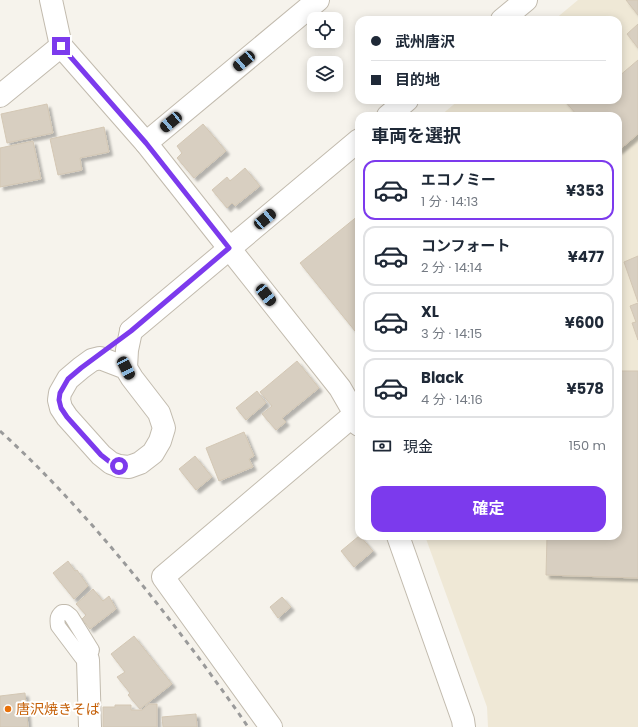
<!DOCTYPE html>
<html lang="ja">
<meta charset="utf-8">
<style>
:root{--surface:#fff;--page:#f6f6f7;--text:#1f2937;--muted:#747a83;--line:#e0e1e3;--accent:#7c3aed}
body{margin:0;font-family:Poppins,"Noto Sans JP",sans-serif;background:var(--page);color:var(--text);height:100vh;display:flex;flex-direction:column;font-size:15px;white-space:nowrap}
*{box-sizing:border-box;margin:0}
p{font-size:13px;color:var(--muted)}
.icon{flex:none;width:22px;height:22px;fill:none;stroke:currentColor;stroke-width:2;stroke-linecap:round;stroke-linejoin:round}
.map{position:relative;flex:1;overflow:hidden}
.sheet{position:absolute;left:355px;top:112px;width:267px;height:428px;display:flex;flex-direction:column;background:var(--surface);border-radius:12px;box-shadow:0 2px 10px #0003}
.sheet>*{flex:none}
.guide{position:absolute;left:355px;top:16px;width:267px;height:88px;border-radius:12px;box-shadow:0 2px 10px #0003;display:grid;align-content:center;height:88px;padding:0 16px;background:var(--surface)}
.tools{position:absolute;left:307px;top:12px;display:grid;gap:8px}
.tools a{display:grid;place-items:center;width:36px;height:36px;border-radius:8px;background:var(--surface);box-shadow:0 2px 10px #0003;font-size:20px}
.end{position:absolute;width:18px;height:18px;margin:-9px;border:5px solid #7c3aed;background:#fff;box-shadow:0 0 0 2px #fff}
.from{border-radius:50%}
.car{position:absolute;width:12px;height:24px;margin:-12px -6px;border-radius:5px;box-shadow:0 0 3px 1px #0007;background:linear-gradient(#222 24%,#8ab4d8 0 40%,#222 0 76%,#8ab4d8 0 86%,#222 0)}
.guide b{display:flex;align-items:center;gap:14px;height:38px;font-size:15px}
.guide b+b{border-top:1px solid var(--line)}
.guide i{width:10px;height:10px;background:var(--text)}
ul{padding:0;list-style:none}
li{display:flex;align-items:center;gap:12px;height:60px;margin:0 8px 6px;padding:0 8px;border:2px solid var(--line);border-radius:12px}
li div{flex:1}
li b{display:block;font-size:15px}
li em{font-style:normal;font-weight:700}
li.active{border-color:var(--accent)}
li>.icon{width:36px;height:36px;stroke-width:1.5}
h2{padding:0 16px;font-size:18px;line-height:48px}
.pay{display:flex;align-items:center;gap:10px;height:44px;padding:0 16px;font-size:15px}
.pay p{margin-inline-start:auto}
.button{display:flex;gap:8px;margin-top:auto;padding:8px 16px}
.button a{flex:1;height:46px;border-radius:12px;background:var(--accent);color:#fff;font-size:16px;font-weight:700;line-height:46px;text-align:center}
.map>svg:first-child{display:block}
.education{fill:#efe8d6}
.building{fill:#d8cfc1;stroke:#d3c7b4;filter:url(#shadow)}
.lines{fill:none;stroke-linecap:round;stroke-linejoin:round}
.service-casing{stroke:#c2bbae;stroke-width:16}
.minor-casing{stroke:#c2bbae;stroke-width:24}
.tertiary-casing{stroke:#c2bbae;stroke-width:24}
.service{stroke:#fff;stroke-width:14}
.minor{stroke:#fff;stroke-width:22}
.tertiary{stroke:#fff;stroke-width:22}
.rail{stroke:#9a9a9a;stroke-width:3;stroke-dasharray:5 5;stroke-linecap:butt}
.route{stroke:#7c3aed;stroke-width:5}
.food-dot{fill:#e8710a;stroke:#fff;stroke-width:1.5}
.labels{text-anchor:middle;stroke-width:4;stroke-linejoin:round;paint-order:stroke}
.food-label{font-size:14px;fill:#c56008;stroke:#fff;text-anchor:start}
</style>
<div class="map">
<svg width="638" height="727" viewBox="0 0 638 727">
<defs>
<filter id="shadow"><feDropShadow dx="3.5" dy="3.5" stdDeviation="1" flood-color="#0004"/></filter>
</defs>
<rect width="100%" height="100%" fill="#f6f3ec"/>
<!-- education -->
<path class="education" d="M 578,0 L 638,0 L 638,727 L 488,727 L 487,707 L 425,536 L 618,536 L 618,116 L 440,116 L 459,100 L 618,100 L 618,20 L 554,20 Z"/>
<!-- building -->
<g class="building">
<path d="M 626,0 L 638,0 L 638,15 Z"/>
<path d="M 638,24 L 638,48 L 627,34 Z"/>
<path d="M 638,60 L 638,134 L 618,151 L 618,116 L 574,116 L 576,114 L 564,100 L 618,100 L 618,77 Z"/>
<path d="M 47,104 L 53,133 L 7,143 L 1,114 Z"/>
<path d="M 203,124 L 226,151 L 194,178 L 177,158 L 182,153 L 177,146 Z"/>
<path d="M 104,127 L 109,152 L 80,158 L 82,170 L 58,175 L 50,139 Z"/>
<path d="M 33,141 L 41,179 L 0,187 L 0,148 Z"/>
<path d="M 245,168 L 260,186 L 235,206 L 232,203 L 227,208 L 212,190 L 227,177 L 230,181 Z"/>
<path d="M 359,215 L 359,336 L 300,263 Z"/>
<path d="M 638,256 L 638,302 L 624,262 Z"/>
<path d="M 638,303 L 638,340 L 632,323 L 636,322 L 630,306 Z"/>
<path d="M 297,361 L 319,388 L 282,418 L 286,422 L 276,430 L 262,414 L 272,406 L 260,392 Z"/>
<path d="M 618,371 L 638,371 L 638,578 L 546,575 L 547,536 L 618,536 Z"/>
<path d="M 257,391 L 266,403 L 246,420 L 236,408 Z"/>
<path d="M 244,432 L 254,456 L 249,459 L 253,467 L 219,481 L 206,448 Z"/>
<path d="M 195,456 L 212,477 L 196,490 L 179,469 Z"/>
<path d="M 359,536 L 360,536 L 373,551 L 354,567 L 341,551 Z"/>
<path d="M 68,561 L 75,571 L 77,570 L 88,586 L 74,599 L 53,573 Z"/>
<path d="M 93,589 L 103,601 L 109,596 L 116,609 L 90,629 L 82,619 L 86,615 L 76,604 Z"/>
<path d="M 282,597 L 291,607 L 278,618 L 270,607 Z"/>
<path d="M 134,636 L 172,684 L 140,709 L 128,695 L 130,693 L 117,677 L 125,672 L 111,654 Z"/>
<path d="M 25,693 L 28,727 L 0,727 L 0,696 Z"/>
<path d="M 149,704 L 157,704 L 157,727 L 103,727 L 103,707 L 115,707 L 115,705 L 131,705 L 131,710 L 142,710 Z"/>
<path d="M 196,714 L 197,727 L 163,727 L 162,717 Z"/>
</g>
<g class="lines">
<defs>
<path id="service" d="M 62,612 L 66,612 L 71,616 L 92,650 L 88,660 L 82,658 L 58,626 C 57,619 57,616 62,612 Z"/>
<g id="minor">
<path d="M 51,0 L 61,46 L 146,143 L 229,248"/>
<path d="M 0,96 L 61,46"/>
<path d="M 146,143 L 318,0"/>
<path d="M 126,368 L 100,358 L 92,360 L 81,368 L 68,379 L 60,393 L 59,400 L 61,408 L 67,417 L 101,455 L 111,463 L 119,466 L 129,467 L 140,463 L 153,453 L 160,441 L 164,428 L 159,413 L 132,378 L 126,368 L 127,350 L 131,331"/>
<path d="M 88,660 L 90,727"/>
<path d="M 271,727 L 163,577 L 355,414"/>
</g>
<g id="tertiary">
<path d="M 502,20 L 526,0"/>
<path d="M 388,116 L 407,100"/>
<path d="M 229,248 L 340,388 L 355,414 L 359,425"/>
<path d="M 131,331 L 359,140"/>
<path d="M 398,536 L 463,720 L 464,727"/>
</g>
</defs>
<!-- service casing -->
<use href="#service" class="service-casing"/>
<!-- minor casing -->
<use href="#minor" class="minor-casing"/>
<!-- tertiary casing -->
<use href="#tertiary" class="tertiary-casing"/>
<!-- service -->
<use href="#service" class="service"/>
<!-- minor -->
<use href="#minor" class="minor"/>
<!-- tertiary -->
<use href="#tertiary" class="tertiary"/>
<!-- rail -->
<path class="rail" d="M 0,431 C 77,501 142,582 204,665 C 219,686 234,706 248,727"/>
</g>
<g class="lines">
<!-- route -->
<path class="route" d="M 61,46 L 146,143 L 229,248 L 131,331 L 81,368 L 68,379 L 60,393 L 59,400 L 61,408 L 67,417 L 101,455 L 110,462 L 119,466"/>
</g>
<!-- markers -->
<circle class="food-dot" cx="8" cy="709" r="4"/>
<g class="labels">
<!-- food labels -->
<g class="food-label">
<text x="16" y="714">唐沢焼きそば</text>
</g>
</g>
</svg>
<div class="tools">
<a><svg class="icon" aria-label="locate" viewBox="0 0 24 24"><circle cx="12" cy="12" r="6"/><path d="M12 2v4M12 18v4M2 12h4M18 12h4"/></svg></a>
<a><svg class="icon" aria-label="layers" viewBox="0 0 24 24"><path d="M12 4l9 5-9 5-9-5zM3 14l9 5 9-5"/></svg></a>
</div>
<i class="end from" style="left:119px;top:466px"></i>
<i class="end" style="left:61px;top:46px"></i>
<i class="car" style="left:244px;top:61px;rotate:230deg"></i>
<i class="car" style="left:171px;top:122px;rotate:230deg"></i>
<i class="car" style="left:265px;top:219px;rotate:50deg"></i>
<i class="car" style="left:266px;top:295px;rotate:142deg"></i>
<i class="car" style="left:126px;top:368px;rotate:153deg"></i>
<div class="guide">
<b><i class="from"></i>武州唐沢</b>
<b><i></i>目的地</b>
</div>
<section class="sheet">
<h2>車両を選択</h2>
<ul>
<li class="active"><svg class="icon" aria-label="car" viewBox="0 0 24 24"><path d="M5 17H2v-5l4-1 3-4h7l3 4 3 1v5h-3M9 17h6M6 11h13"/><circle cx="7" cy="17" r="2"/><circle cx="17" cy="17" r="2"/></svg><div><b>エコノミー</b><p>1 分 · 14:13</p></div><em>¥353</em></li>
<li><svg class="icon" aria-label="car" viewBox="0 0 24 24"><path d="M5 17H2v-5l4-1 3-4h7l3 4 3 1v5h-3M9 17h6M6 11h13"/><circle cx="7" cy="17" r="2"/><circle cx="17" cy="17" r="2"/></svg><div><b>コンフォート</b><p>2 分 · 14:14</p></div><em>¥477</em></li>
<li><svg class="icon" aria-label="car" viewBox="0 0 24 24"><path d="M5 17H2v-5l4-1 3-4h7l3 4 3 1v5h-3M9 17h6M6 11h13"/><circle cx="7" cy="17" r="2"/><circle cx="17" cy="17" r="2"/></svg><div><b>XL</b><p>3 分 · 14:15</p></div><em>¥600</em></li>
<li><svg class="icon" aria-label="car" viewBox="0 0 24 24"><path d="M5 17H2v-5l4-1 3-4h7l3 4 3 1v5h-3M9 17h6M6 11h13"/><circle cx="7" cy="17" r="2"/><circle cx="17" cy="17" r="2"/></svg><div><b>Black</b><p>4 分 · 14:16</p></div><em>¥578</em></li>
</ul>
<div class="pay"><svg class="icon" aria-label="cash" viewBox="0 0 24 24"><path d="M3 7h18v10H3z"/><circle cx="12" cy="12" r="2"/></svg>現金<p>150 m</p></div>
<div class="button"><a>確定</a></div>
</section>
</div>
